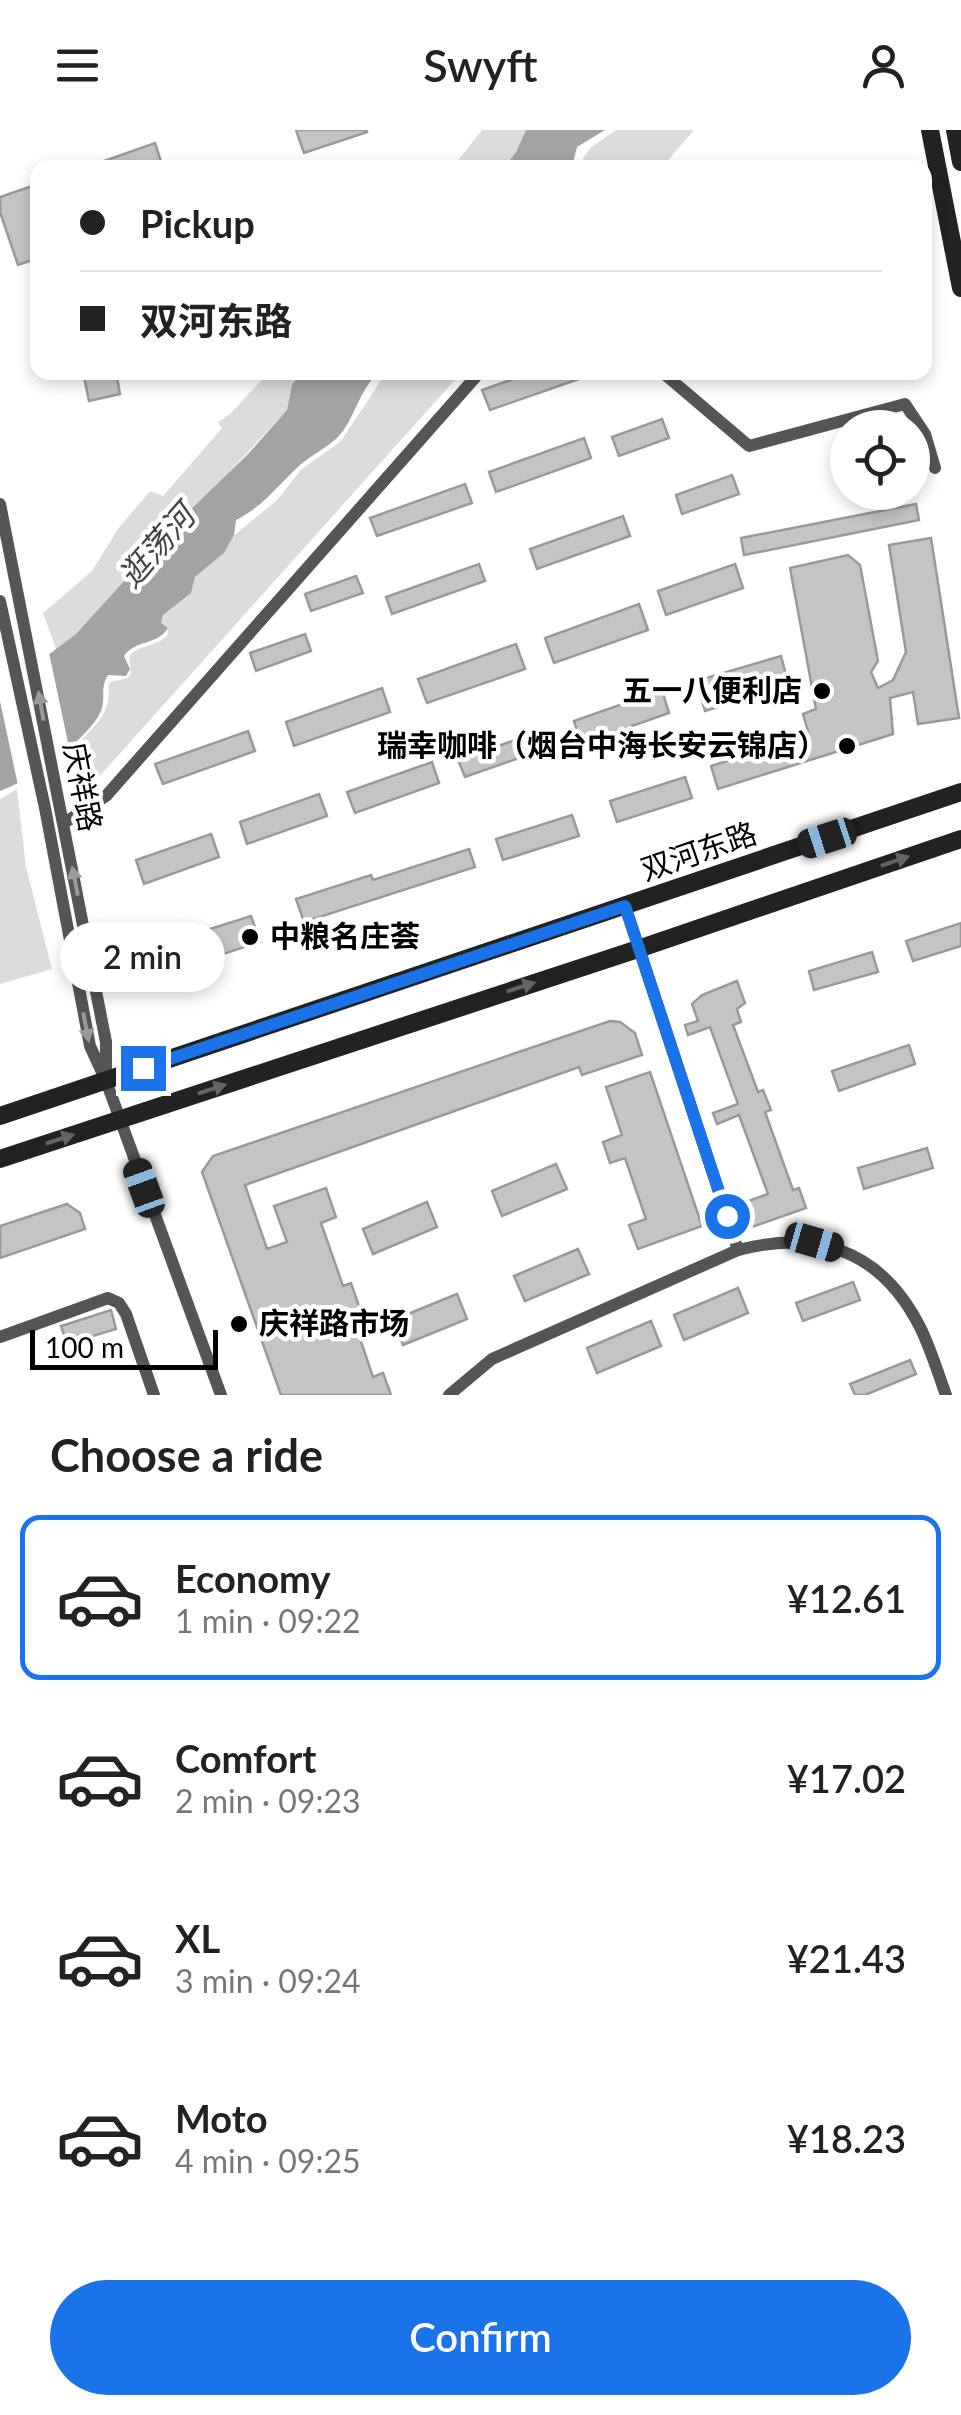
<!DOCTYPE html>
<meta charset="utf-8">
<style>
:root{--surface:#fff;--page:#f2f2f2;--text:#222;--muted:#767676;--line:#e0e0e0;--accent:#1a73e8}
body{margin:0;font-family:Lato,"Noto Sans SC",sans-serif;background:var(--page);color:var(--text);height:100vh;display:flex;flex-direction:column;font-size:38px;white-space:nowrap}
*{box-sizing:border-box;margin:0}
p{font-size:32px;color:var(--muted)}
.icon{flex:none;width:55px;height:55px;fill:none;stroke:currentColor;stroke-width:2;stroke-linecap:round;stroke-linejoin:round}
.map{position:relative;height:1265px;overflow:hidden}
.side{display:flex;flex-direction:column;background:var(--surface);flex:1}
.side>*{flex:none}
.top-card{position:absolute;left:30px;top:30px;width:902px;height:220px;border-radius:20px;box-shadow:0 5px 15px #0003;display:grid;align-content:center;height:220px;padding:0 50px;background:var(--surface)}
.buttons{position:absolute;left:830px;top:280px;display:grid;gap:20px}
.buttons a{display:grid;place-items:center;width:100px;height:100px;border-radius:50%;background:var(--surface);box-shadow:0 5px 15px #0003;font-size:50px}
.scale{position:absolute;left:30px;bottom:25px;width:188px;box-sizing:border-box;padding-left:10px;border:5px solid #000;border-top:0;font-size:28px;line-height:35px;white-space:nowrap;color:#000;-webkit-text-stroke:8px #fff;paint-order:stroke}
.end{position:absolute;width:45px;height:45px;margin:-22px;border:12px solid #1a73e8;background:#fff;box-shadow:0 0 0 5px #fff}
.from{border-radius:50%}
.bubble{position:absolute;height:70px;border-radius:35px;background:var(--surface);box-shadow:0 5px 15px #0003;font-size:32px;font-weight:600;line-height:70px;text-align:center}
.car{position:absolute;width:30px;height:60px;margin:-30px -15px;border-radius:12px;box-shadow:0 0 8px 2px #0007;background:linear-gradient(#222 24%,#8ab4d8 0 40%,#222 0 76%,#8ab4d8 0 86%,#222 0)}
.top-card b{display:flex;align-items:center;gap:35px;height:95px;font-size:38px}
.top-card b+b{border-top:2px solid var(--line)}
.top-card i{width:25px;height:25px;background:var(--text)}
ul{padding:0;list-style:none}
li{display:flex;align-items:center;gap:30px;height:165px;margin:0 20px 15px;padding:0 30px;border:5px solid transparent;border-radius:20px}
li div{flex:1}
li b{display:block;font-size:38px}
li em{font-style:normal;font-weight:600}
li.current{border-color:var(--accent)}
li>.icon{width:90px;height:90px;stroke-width:1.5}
h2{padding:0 50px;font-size:45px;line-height:120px}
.action{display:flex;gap:20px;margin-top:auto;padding:20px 50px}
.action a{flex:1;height:115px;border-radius:60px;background:var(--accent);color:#fff;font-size:40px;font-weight:600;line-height:115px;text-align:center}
header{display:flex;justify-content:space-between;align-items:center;height:130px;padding:0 50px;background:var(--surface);font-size:45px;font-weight:600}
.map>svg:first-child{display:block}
.green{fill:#dcdcdc}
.water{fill:#a3a3a3}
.pier{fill:#fff}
.building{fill:#c4c4c4;stroke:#999;stroke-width:2.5}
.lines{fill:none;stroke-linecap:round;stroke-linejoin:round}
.street{stroke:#555;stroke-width:12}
.secondary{stroke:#222;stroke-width:18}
.oneway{fill:#999}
.oneway2{fill:#646464}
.route{stroke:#1a73e8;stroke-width:12}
.poi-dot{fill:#000;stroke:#fff;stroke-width:4}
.labels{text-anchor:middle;stroke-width:9;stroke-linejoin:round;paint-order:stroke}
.poi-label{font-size:30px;font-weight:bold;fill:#000;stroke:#fff;text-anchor:end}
.street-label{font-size:30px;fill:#000;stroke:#fff}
.water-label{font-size:32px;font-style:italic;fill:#444;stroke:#fff}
</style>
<header><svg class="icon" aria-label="menu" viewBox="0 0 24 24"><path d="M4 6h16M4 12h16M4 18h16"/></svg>Swyft<svg class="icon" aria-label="person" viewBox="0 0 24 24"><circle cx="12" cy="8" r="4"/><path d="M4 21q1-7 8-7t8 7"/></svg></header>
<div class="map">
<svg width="961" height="1265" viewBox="0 0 961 1265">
<rect width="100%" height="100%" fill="#fff"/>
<!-- green -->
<g class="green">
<path d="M 482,0 L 526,0 L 516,22 L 504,37 L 452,38 Z"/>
<path d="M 616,0 L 694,0 L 662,37 L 578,37 L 590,18 Z"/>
<path d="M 268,243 L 303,243 L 292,254 L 287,280 L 105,475 L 76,504 L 56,519 L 43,483 L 92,441 L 118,399 L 150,361 L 163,366 L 222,298 L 218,292 L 231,283 Z"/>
<path d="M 386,243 L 461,243 L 80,668 L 73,618 C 86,605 107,588 108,569 C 109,563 108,557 110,552 L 128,548 L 131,543 L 129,527 C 138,514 154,518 167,506 L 168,498 L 161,493 L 163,485 L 191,463 L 195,447 L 224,423 L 232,407 L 277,370 L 301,340 L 341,311 Z"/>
<path d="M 17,659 L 26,737 L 52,839 L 0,854 L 0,669 Z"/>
</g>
<!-- water -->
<g class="water">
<path d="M 526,0 L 605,0 L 577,17 L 572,37 L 504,37 L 516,22 Z"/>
<path d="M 303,243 L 379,243 C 361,257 357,281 343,301 C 333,315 314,323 300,335 C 278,355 264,376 236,390 L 234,405 L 224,423 L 195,447 L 191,463 L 163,485 L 161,493 L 168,498 C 157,516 136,509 124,526 L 130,539 L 126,546 L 108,545 C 99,559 107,569 100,583 C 87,610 28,652 0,661 L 0,561 L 76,504 L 180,390 L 248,324 L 287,280 L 292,254 Z"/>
</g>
<!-- pier -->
<path class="pier" d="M 48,518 L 70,622 L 19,660 L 0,571 L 0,555 Z"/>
<!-- building -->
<g class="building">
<path d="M 296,0 L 367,0 L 367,2 L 304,23 Z"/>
<path d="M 155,13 L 163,38 L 90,38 L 90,36 Z"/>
<path d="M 38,54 L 38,128 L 18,135 L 0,82 L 0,67 Z"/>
<path d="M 83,242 L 116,242 L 120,264 L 89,271 Z"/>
<path d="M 533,242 L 593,242 L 593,244 L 490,280 L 482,260 Z"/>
<path d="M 662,289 L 669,308 L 619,326 L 612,307 Z"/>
<path d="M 584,308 L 591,328 L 496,362 L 489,342 Z"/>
<path d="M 732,345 L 739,364 L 682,384 L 676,365 Z"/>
<path d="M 465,354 L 472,373 L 377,406 L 370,388 Z"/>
<path d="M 916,374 L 919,390 L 744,425 L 741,408 Z"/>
<path d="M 623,386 L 630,406 L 537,439 L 530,419 Z"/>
<path d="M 931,408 L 959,588 L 918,594 L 913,562 L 890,568 L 893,604 L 718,659 L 711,636 L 809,605 L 803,584 L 816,579 L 790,438 L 848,425 L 860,435 L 878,531 L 871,542 L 878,558 L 893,550 L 906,522 L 889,415 Z"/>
<path d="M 479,434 L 485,451 L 392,484 L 386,467 Z"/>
<path d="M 735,434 L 743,458 L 666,485 L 658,461 Z"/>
<path d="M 356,446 L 363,463 L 311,481 L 305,464 Z"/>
<path d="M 639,474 L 648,500 L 554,533 L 545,508 Z"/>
<path d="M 305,504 L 311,521 L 256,541 L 250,523 Z"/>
<path d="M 516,514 L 525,539 L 427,573 L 418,549 Z"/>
<path d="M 781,526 L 789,556 L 705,581 L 696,551 Z"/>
<path d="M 382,558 L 390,582 L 294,616 L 286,592 Z"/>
<path d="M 662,560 L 669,583 L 581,614 L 574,591 Z"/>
<path d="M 544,600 L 550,617 L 465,647 L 458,630 Z"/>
<path d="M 248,601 L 255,621 L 163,654 L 155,634 Z"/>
<path d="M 432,632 L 439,653 L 355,683 L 347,662 Z"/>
<path d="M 685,647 L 692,668 L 617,692 L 610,671 Z"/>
<path d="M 319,664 L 327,686 L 247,714 L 240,692 Z"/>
<path d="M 572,685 L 579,706 L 503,730 L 496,709 Z"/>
<path d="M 211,704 L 219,727 L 144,754 L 136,730 Z"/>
<path d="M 469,719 L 475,737 L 304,792 L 296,769 L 371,745 L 373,750 Z"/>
<path d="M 251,786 L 260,812 L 165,843 L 156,816 Z"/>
<path d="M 961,793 L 961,816 L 913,831 L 906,811 Z"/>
<path d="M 872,822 L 878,842 L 814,860 L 809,841 Z"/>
<path d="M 737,851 L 745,873 L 737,879 L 741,892 L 733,895 L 758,962 L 763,960 L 771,980 L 765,982 L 793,1060 L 799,1058 L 806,1078 L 752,1097 L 743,1073 L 768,1064 L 739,985 L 717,994 L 713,983 L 738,974 L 710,897 L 688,905 L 685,895 L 698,891 L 692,874 L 702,865 Z"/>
<path d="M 610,891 L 620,892 L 635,903 L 642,925 L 582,945 L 579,937 L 245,1055 L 267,1119 L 287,1112 L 274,1076 L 326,1058 L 336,1087 L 321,1093 L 343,1156 L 351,1153 L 361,1182 L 352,1185 L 373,1247 L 383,1243 L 391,1265 L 281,1265 L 202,1042 L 213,1026 Z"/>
<path d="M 909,915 L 915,934 L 839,961 L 832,941 Z"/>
<path d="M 650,942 L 702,1096 L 638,1119 L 629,1095 L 646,1089 L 625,1028 L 610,1033 L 603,1012 L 622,1005 L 606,957 Z"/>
<path d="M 927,1018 L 933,1038 L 864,1059 L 858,1038 Z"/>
<path d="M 556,1034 L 567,1059 L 502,1086 L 492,1061 Z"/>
<path d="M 427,1072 L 437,1097 L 373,1124 L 363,1099 Z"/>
<path d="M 67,1074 L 80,1083 L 85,1099 L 0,1128 L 0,1096 Z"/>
<path d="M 578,1119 L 589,1144 L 525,1171 L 514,1146 Z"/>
<path d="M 853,1152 L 860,1170 L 803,1191 L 796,1173 Z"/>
<path d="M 738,1158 L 748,1183 L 684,1210 L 674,1185 Z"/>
<path d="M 457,1164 L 467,1189 L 403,1215 L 393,1190 Z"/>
<path d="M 111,1180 L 116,1199 L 67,1214 L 61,1196 Z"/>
<path d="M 651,1191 L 661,1216 L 597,1243 L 587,1218 Z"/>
<path d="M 910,1230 L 916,1244 L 865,1265 L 855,1265 L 850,1254 Z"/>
</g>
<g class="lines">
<!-- street -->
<g class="street">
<path d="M 662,242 L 749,316 L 905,274 L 925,304 L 935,338"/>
<path d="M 0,374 L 106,912 L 106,943"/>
<path d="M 0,471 L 45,678 L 90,916 L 106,951 L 221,1265"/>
<path d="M 64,693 L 106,666 L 480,242"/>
<path d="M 738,1120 C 820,1099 882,1121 921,1199 C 931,1220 938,1243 946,1265"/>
<path d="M 0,1207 L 108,1168 L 119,1173 L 126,1184 L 154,1265"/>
<path d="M 449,1265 L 492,1229 L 738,1120 L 625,776"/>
</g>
<!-- secondary -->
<g class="secondary">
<path d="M 930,0 L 961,158"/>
<path d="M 955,0 L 961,32"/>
<path d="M 0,986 L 961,662"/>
<path d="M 0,1029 L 641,818 L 961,709"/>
</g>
</g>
<!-- one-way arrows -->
<defs><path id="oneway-solid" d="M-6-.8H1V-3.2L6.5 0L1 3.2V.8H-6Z" transform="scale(2.5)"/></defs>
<g class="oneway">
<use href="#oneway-solid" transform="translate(41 576) rotate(-100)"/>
<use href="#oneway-solid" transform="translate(75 751) rotate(-101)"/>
<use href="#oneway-solid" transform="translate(86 897) rotate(79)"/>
</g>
<g class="oneway2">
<use href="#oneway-solid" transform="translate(895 731) rotate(-19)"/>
<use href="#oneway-solid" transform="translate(521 857) rotate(-18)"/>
<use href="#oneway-solid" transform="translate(212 959) rotate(-18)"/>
<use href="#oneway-solid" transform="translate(60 1009) rotate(-18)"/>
</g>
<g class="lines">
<!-- route -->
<path class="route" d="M 143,938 L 625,776 L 727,1086"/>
</g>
<!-- markers -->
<g class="poi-dot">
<circle cx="822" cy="561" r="10"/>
<circle cx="847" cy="616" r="10"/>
<circle cx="250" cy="807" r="10"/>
<circle cx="239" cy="1194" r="10"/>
</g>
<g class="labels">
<!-- poi labels -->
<g class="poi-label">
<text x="802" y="571">五一八便利店</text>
<text x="827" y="626">瑞幸咖啡（烟台中海长安云锦店）</text>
<text x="270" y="817" text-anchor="start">中粮名庄荟</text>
<text x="259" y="1204" text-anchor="start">庆祥路市场</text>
</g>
<!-- street labels -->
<g class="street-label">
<text transform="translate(82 657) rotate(79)" y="10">庆祥路</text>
<text transform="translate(699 722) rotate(-19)" y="10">双河东路</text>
</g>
<!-- water labels -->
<g class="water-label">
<text transform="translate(157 416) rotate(-49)" y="11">逛荡河</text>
</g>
</g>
</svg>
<div class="buttons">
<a><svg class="icon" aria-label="locate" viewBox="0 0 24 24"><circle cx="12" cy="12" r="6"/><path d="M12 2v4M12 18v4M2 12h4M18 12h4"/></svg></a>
</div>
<div class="scale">100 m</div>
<i class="end from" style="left:727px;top:1086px"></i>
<i class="end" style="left:143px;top:938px"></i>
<div class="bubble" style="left:60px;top:792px;width:165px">2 min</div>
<i class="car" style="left:827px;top:708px;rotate:252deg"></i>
<i class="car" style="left:144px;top:1058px;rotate:340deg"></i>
<i class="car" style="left:814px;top:1112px;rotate:106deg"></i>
<div class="top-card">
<b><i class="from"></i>Pickup</b>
<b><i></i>双河东路</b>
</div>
</div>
<section class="side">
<h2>Choose a ride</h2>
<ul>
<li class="current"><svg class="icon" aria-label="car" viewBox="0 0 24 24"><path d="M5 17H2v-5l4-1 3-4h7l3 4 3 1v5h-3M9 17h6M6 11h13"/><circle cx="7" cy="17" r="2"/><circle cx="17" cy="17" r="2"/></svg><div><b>Economy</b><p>1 min · 09:22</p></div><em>¥12.61</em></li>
<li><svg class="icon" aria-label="car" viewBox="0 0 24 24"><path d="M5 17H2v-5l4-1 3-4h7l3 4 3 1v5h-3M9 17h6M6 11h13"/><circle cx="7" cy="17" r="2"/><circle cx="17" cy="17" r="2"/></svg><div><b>Comfort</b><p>2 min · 09:23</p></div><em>¥17.02</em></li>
<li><svg class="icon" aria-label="car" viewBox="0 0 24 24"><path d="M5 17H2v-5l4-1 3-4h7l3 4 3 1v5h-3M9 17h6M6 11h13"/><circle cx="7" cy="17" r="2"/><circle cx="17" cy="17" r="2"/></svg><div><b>XL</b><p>3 min · 09:24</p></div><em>¥21.43</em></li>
<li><svg class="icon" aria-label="car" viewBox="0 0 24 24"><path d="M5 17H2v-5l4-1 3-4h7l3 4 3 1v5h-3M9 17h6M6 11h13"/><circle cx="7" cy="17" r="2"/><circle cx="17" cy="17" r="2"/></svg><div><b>Moto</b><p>4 min · 09:25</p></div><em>¥18.23</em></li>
</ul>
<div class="action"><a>Confirm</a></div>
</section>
